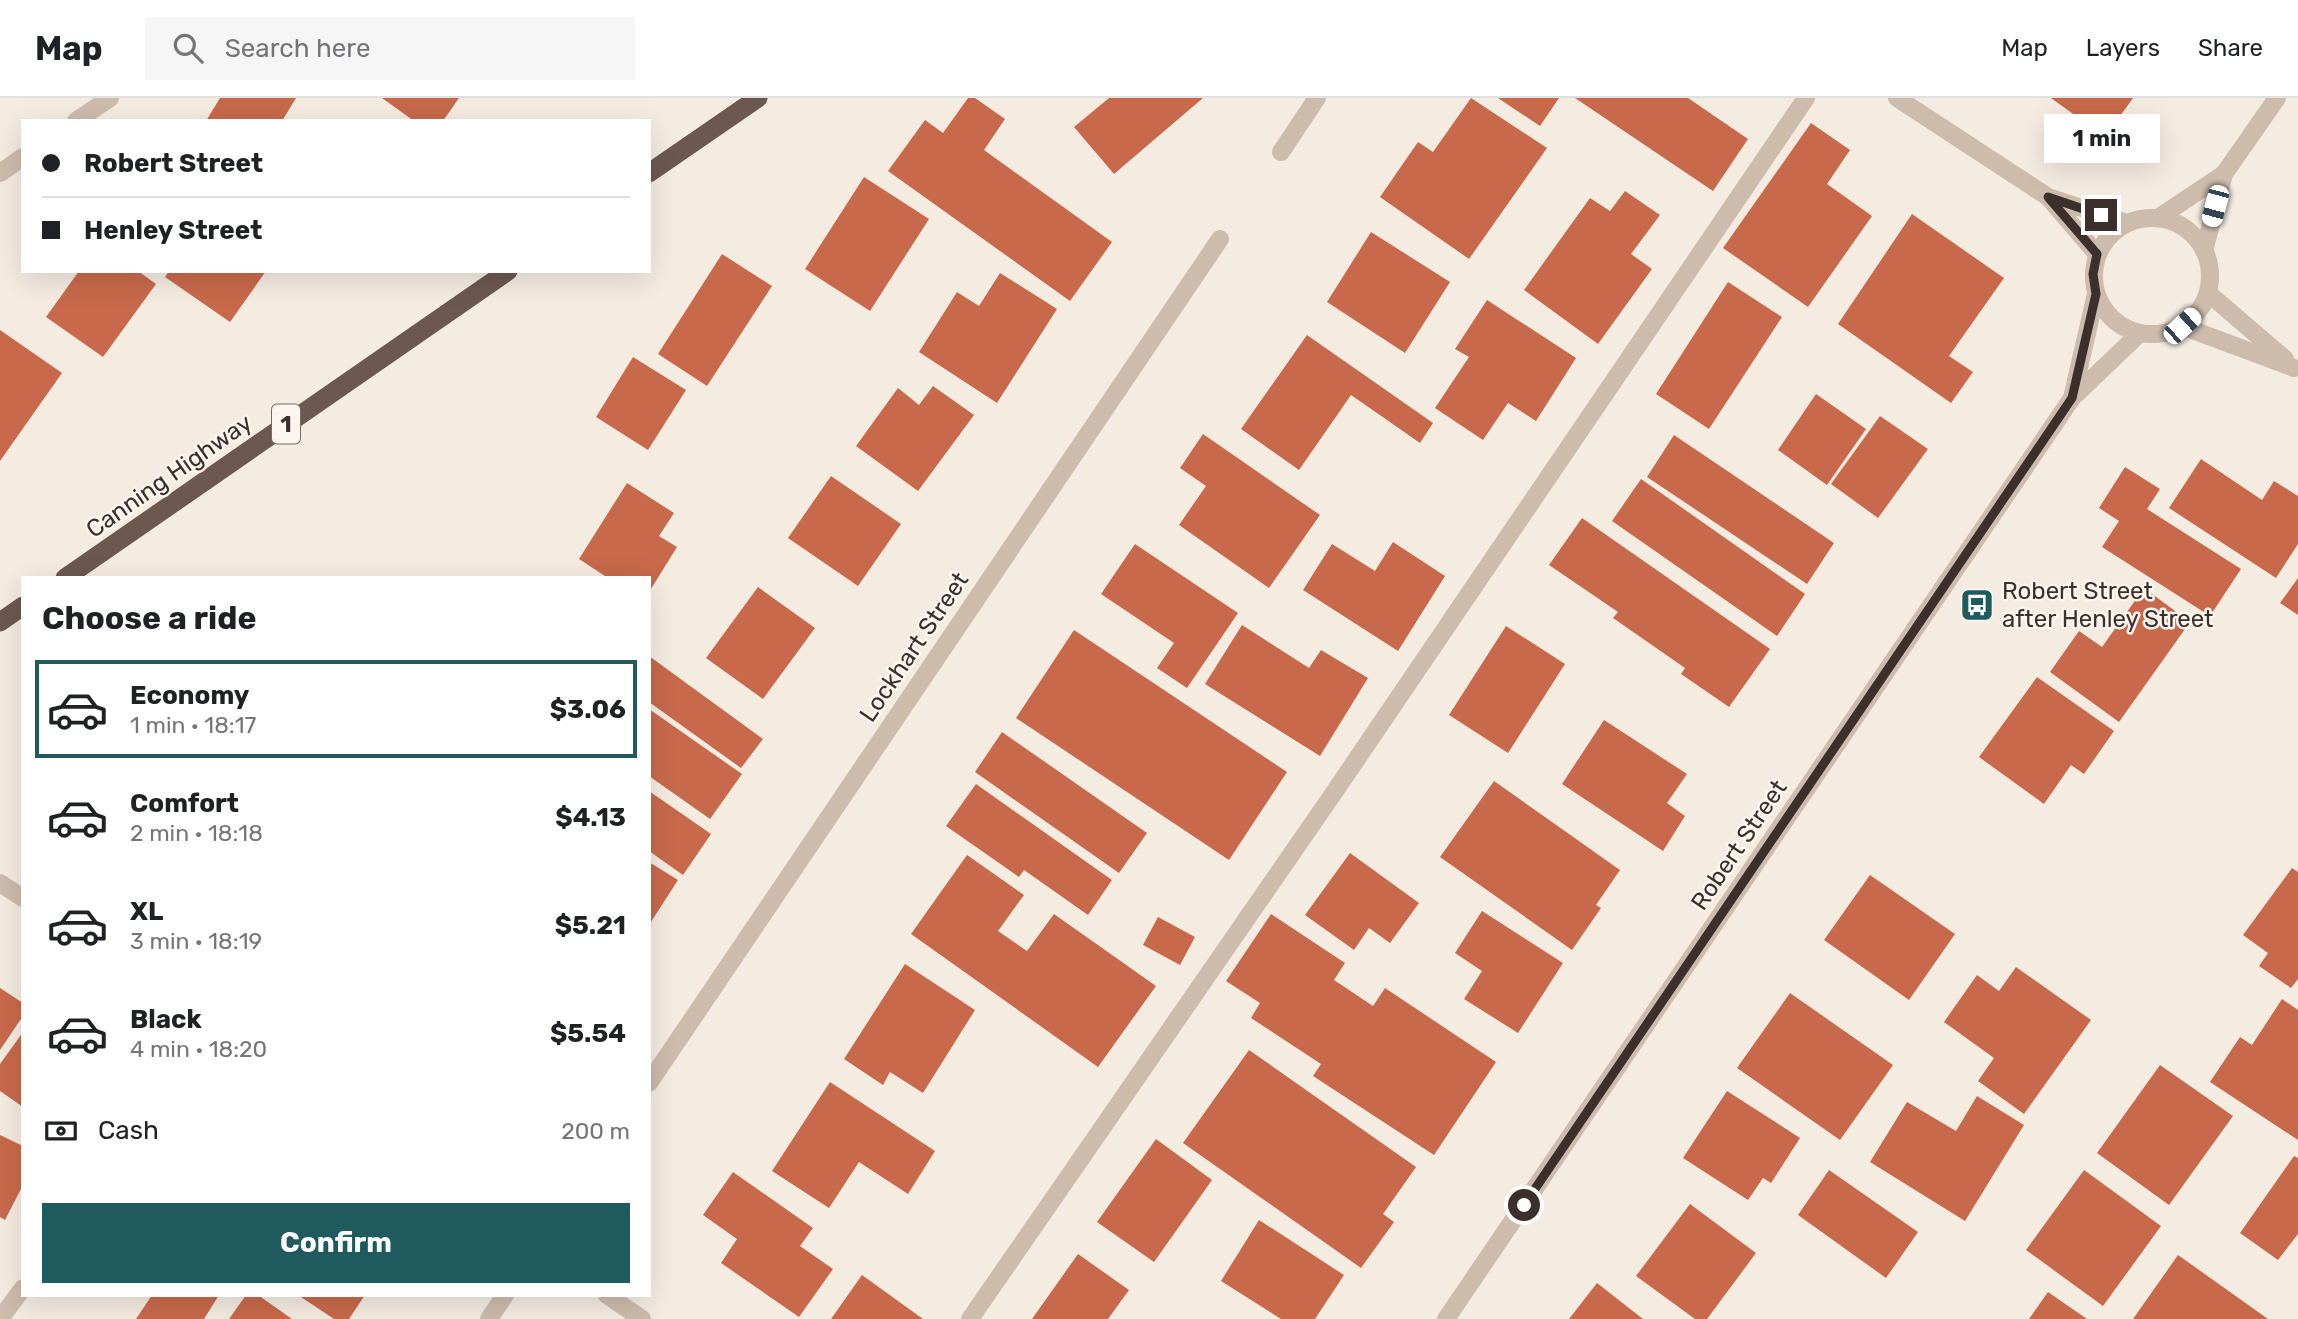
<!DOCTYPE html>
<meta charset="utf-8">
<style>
:root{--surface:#fff;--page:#f6f6f6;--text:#202124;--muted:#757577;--line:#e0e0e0;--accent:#1f5a5e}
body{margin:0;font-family:Rubik,sans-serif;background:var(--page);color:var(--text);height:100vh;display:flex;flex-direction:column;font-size:26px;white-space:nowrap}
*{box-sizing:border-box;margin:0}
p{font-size:23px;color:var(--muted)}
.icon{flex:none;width:38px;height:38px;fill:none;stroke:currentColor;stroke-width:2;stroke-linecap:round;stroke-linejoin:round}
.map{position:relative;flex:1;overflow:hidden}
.sheet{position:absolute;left:21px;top:478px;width:630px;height:721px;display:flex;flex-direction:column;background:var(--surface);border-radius:0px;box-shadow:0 7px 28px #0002}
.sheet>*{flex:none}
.top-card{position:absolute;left:21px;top:21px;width:630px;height:154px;border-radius:0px;box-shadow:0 7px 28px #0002;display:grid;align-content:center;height:154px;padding:0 21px;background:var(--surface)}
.end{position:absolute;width:32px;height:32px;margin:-16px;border:9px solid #3b302b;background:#fff;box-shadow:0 0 0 4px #fff}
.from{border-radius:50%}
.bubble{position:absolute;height:49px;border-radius:0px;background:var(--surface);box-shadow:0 7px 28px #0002;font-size:23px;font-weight:700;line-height:49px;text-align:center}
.car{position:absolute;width:21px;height:42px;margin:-21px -10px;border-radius:9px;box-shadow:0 0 5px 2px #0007;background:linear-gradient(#fff 24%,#345 0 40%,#fff 0 76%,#345 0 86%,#fff 0)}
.top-card b{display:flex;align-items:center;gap:24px;height:66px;font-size:26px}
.top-card b+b{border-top:2px solid var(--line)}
.top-card i{width:18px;height:18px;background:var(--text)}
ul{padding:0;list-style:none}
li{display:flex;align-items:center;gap:21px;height:98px;margin:0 14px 10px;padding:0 7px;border:4px solid transparent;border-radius:0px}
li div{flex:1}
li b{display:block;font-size:26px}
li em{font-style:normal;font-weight:700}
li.on{border-color:var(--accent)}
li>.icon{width:63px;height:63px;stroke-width:1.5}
h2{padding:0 21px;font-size:32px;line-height:84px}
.pay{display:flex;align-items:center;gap:18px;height:77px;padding:0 21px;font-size:26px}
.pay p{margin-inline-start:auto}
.button{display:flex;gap:14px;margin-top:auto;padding:14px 21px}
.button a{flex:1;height:80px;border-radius:0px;background:var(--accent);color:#fff;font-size:28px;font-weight:700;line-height:80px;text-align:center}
header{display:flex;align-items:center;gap:42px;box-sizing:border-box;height:98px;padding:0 35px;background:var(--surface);border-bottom:2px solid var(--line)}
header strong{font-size:33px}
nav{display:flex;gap:38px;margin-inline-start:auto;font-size:24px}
.search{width:490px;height:63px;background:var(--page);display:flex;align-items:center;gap:18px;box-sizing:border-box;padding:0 24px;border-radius:0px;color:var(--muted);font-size:26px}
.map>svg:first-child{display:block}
.building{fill:#c8694b}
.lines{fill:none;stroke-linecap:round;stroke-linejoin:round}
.service{stroke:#cdbbac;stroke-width:18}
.minor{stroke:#cdbbac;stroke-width:18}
.tertiary{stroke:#cdbbac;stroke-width:18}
.trunk{stroke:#6c584f;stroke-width:19}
.route{stroke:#3b302b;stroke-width:9}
.labels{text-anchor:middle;stroke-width:5;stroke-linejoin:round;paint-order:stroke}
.shield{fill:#fbf5ee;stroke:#756b66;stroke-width:2}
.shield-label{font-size:23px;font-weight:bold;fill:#3b302b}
.street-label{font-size:24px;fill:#3b302b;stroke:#fbf5ee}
.poi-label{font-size:24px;fill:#3b302b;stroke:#fbf5ee;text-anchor:start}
</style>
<header>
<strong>Map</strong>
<div class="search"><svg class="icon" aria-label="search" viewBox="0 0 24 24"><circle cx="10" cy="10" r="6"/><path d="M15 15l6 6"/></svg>Search here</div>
<nav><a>Map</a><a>Layers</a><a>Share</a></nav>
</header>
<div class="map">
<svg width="2298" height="1221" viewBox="0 0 2298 1221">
<rect width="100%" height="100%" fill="#f4ebe1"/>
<!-- building -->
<g class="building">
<path d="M 220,0 L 296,0 L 282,23 L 206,23 Z"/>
<path d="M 382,0 L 459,0 L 443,23 L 414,23 Z"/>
<path d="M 968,0 L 975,0 L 1005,21 L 984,52 L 1112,144 L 1070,203 L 888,73 L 925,22 L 943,35 Z"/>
<path d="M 1109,0 L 1203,0 L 1114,76 L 1074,29 Z"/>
<path d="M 1471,0 L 1547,50 L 1469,161 L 1380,99 L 1418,44 L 1433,54 Z"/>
<path d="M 1498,0 L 1559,0 L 1540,28 Z"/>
<path d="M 1575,0 L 1688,0 L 1748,41 L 1713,93 Z"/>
<path d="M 2051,0 L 2133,0 L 2105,39 Z"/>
<path d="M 1811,25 L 1850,52 L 1827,86 L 1872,118 L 1808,209 L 1723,150 Z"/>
<path d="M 864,79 L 929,121 L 870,213 L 805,171 Z"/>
<path d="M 1625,93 L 1660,117 L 1631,156 L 1652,171 L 1598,246 L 1524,192 L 1590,100 L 1610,113 Z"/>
<path d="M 1912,116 L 2004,180 L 1949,258 L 1973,274 L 1951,305 L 1838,226 Z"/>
<path d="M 1371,134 L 1450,184 L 1405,255 L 1327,204 Z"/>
<path d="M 722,156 L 772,188 L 707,288 L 658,256 Z"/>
<path d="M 79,173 L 138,173 L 156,186 L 103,259 L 46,219 Z"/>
<path d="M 169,173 L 266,173 L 230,224 L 165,179 Z"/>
<path d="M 1000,175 L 1057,211 L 997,305 L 919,254 L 957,194 L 979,208 Z"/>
<path d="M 1728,184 L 1782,219 L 1709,331 L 1656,296 Z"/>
<path d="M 1487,202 L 1576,260 L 1536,323 L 1508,305 L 1483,342 L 1435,310 L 1469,259 L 1455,251 Z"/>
<path d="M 0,232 L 62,275 L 0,363 Z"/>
<path d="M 1307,237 L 1433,325 L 1420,345 L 1351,297 L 1299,372 L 1241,331 Z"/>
<path d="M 633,259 L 686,292 L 648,352 L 596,319 Z"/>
<path d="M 933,288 L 974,317 L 918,393 L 856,348 L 898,290 L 919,307 Z"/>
<path d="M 1816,296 L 1866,331 L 1827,387 L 1778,352 Z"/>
<path d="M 1880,318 L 1928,351 L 1878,420 L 1831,386 Z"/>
<path d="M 1203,336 L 1320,417 L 1269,490 L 1179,427 L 1206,388 L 1180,370 Z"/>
<path d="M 1674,337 L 1834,445 L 1807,486 L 1647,379 Z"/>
<path d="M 2201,361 L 2262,402 L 2274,383 L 2298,398 L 2298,446 L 2276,480 L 2169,410 Z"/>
<path d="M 2125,369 L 2160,391 L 2147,411 L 2241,471 L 2210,518 L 2102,449 L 2119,423 L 2099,410 Z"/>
<path d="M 831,378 L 901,426 L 858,488 L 788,440 Z"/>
<path d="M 1641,381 L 1805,496 L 1777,538 L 1612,423 Z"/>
<path d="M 627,385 L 674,415 L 659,438 L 677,449 L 649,494 L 649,480 L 608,480 L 579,461 Z"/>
<path d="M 1582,420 L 1770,551 L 1729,609 L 1681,576 L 1685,570 L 1613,520 L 1618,514 L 1549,467 Z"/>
<path d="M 1393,444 L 1445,478 L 1398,553 L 1303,492 L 1332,446 L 1375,473 Z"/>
<path d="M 1135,446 L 1238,515 L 1187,590 L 1157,570 L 1174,545 L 1101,496 Z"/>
<path d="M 2298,480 L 2298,517 L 2280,505 Z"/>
<path d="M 758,489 L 815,530 L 763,601 L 706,560 Z"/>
<path d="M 2144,490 L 2190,524 L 2119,624 L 2050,574 L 2079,533 L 2102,549 Z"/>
<path d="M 1242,527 L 1309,570 L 1321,552 L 1368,580 L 1320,658 L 1205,586 Z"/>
<path d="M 1506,528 L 1565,566 L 1508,655 L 1449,617 Z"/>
<path d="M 1074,532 L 1287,674 L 1229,762 L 1016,620 Z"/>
<path d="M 649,558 L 763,641 L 741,670 L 649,604 Z"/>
<path d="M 2037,579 L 2114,633 L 2084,676 L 2071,667 L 2044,706 L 1979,659 Z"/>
<path d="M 649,611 L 742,676 L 710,721 L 649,678 Z"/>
<path d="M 1604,622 L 1687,676 L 1667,705 L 1685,718 L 1663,753 L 1562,686 Z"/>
<path d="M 1002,634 L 1147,735 L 1119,775 L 975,674 Z"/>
<path d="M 1494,683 L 1620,772 L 1596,807 L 1601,810 L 1572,852 L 1440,759 Z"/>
<path d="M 976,686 L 1112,782 L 1088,817 L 1024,772 L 1019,779 L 946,728 Z"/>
<path d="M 649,693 L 711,736 L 683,777 L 649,753 Z"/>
<path d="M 1350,755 L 1419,805 L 1390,845 L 1369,830 L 1354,852 L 1305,817 Z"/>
<path d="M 967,757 L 1024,797 L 998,833 L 1027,853 L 1054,816 L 1156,888 L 1098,969 L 911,836 Z"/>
<path d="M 649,764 L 678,782 L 649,827 Z"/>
<path d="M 2292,770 L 2298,774 L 2298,881 L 2291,890 L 2259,868 L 2268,855 L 2243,837 Z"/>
<path d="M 1870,777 L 1955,836 L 1909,902 L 1824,842 Z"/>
<path d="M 1482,813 L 1563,865 L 1518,935 L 1464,901 L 1482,873 L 1455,855 Z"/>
<path d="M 1271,816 L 1345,865 L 1334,882 L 1373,908 L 1385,890 L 1496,964 L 1434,1057 L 1313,978 L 1321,966 L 1251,920 L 1260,905 L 1226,883 Z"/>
<path d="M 1158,819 L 1195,839 L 1180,867 L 1143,847 Z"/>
<path d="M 905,866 L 975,912 L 923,995 L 890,974 L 883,987 L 844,961 Z"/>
<path d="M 2016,869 L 2091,922 L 2024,1016 L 1978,983 L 1994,960 L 1944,924 L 1977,877 L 1999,893 Z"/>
<path d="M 0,890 L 23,905 L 23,918 L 0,952 Z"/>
<path d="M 1790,895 L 1893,967 L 1840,1042 L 1737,970 Z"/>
<path d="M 2282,901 L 2298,912 L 2298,1042 L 2210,984 L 2240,939 L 2252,947 Z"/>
<path d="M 23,934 L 23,1009 L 0,993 L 0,966 Z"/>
<path d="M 1249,952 L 1416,1069 L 1383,1116 L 1394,1124 L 1361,1170 L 1183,1045 Z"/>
<path d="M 2160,967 L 2233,1018 L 2169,1107 L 2097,1055 Z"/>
<path d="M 830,984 L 935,1053 L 908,1096 L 859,1064 L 829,1110 L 772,1073 Z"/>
<path d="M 1727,993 L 1800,1040 L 1771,1085 L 1763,1080 L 1748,1102 L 1683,1060 Z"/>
<path d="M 1977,998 L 2024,1027 L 1965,1123 L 1870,1064 L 1907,1004 L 1956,1033 Z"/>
<path d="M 0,1037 L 23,1048 L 23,1087 L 5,1122 L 0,1119 Z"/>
<path d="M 1156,1041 L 1212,1082 L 1154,1164 L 1097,1124 Z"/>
<path d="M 2294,1058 L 2298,1060 L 2298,1136 L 2278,1162 L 2240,1135 Z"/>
<path d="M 1829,1072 L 1918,1134 L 1886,1180 L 1798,1117 Z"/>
<path d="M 2084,1072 L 2161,1128 L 2103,1208 L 2026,1152 Z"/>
<path d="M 733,1074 L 813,1130 L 800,1148 L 833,1171 L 799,1219 L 721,1165 L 737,1141 L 703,1117 Z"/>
<path d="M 1690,1106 L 1756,1155 L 1707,1221 L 1695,1221 L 1636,1178 Z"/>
<path d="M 1259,1122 L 1344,1177 L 1315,1221 L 1281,1221 L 1221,1183 Z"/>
<path d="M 1078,1156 L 1129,1192 L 1108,1221 L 1032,1221 Z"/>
<path d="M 2178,1157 L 2268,1221 L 2133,1221 Z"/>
<path d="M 862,1177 L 923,1221 L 831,1221 Z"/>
<path d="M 1597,1185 L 1643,1221 L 1569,1221 Z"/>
<path d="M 2048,1194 L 2087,1221 L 2029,1221 Z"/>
<path d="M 152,1197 L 219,1197 L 204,1221 L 136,1221 Z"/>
<path d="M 246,1197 L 258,1197 L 292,1221 L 229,1221 Z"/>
<path d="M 298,1197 L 365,1197 L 349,1221 L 334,1221 Z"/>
</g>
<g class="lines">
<!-- service -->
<g class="service">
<path d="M 76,23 L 110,0"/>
<path d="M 0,75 L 23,59"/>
<path d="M 0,1221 L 23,1190"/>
<path d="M 970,1221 L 1333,696 L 1806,0"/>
</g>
<!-- minor -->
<g class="minor">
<path d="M 1281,54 L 1317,0"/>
<path d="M 2158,120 L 2224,76"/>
<path d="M 2204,153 L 2224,76 L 2277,0"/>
<path d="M 2072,300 L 2096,196"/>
<path d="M 0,785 L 23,800"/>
<path d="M 649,985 L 1220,141"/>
<path d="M 607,1197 L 642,1221"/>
<path d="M 489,1221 L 505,1197"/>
<path d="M 1446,1221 L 2072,300 L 2140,235"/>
</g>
<!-- tertiary -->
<g class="tertiary">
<path d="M 1897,0 L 2048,99 L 2127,125"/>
<path d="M 2048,99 L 2097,156"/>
<circle cx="2152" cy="178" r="58"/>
<path d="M 2208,195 L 2285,261"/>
<path d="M 2182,228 L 2294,270"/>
</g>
<!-- trunk -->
<g class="trunk">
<path d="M 649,75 L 758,0"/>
<path d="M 65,480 L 508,173"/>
<path d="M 0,524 L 23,508"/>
</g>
</g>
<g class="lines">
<!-- route -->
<path class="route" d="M 1524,1107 L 2072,300 L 2096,196 L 2093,176 L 2097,156 L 2048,99 L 2101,117"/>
</g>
<!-- icons -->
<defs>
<symbol id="bus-square" viewBox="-11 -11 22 22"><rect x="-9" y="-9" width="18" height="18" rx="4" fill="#1f5a5e" stroke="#fbf5ee"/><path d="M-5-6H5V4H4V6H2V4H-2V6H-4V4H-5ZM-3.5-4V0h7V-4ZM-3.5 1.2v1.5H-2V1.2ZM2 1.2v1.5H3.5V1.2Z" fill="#fff"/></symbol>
</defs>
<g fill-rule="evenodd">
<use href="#bus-square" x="1958" y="488" width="38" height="38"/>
</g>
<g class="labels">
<!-- shield labels -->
<rect class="shield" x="272" y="306.5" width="28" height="39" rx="5"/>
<g class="shield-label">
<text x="286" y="334">1</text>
</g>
<!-- street labels -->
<g class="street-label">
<text transform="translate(169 378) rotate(-35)" y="8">Canning Highway</text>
<text transform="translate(914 549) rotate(-56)" y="8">Lockhart Street</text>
<text transform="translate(1739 747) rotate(-56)" y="8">Robert Street</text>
</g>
<!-- poi labels -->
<g class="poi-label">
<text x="2002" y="501">Robert Street<tspan x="2002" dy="28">after Henley Street</tspan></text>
</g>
</g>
</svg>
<i class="end from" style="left:1524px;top:1107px"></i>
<i class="end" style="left:2101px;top:117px"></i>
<div class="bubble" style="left:2044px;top:16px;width:116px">1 min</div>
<i class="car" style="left:2215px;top:108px;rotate:195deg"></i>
<i class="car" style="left:2182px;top:228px;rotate:48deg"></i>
<div class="top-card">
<b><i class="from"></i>Robert Street</b>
<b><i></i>Henley Street</b>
</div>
<section class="sheet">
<h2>Choose a ride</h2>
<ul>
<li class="on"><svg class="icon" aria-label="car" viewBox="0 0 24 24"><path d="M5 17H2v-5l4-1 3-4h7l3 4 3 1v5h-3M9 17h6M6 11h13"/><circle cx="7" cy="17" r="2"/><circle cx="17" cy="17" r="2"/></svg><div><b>Economy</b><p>1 min · 18:17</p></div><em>$3.06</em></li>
<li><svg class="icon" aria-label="car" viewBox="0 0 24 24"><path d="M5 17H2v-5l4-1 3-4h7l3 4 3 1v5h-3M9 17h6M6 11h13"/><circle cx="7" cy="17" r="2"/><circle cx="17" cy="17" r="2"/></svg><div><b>Comfort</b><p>2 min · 18:18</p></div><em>$4.13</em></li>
<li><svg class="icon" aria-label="car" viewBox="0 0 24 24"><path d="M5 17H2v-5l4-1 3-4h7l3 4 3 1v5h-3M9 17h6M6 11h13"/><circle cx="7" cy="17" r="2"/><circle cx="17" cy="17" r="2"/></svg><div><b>XL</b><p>3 min · 18:19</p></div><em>$5.21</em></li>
<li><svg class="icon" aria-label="car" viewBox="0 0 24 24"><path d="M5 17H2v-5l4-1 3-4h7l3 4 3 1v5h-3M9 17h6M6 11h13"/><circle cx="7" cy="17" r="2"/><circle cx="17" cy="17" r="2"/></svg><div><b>Black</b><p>4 min · 18:20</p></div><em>$5.54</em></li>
</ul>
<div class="pay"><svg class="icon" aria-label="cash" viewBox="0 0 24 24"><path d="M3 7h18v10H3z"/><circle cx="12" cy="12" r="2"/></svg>Cash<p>200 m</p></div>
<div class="button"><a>Confirm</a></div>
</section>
</div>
